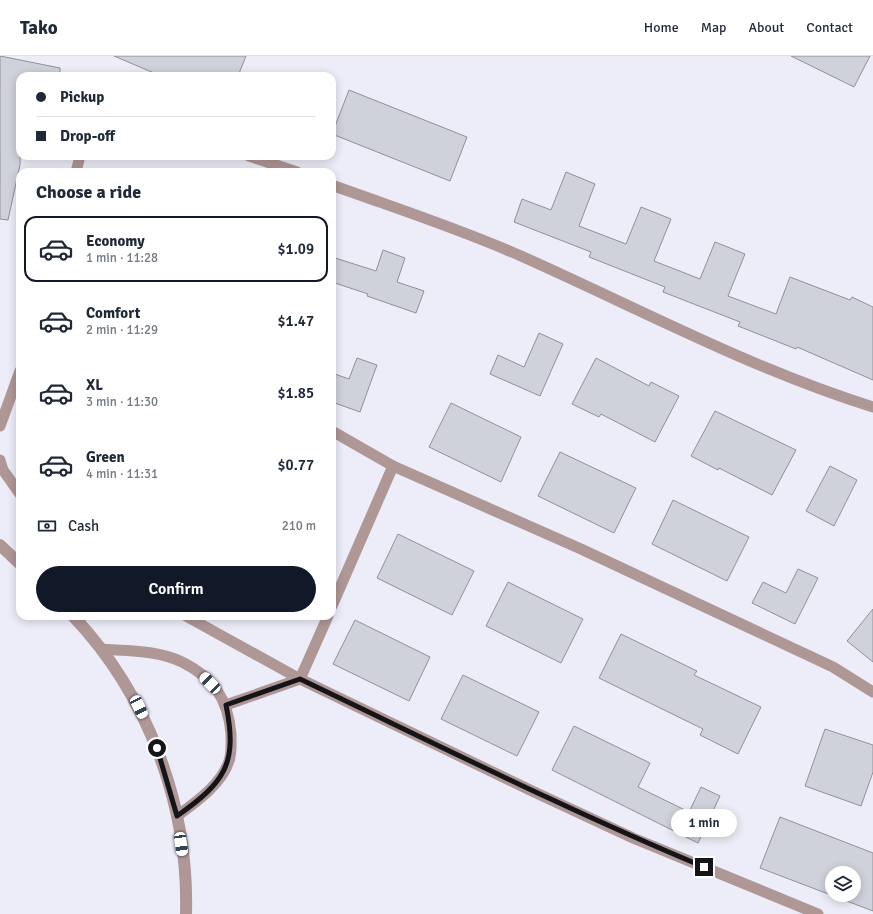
<!DOCTYPE html>
<meta charset="utf-8">
<style>
:root{--surface:#fff;--page:#f6f6f7;--text:#1f2937;--muted:#747a83;--line:#e0e1e3;--accent:#111827}
body{margin:0;font-family:Signika,sans-serif;background:var(--page);color:var(--text);height:100vh;display:flex;flex-direction:column;font-size:15px;white-space:nowrap}
*{box-sizing:border-box;margin:0}
p{font-size:13px;color:var(--muted)}
.icon{flex:none;width:22px;height:22px;fill:none;stroke:currentColor;stroke-width:2;stroke-linecap:round;stroke-linejoin:round}
.map{position:relative;flex:1;overflow:hidden}
.drawer{position:absolute;left:16px;top:112px;width:320px;height:452px;display:flex;flex-direction:column;background:var(--surface);border-radius:12px;box-shadow:0 2px 10px #0003}
.drawer>*{flex:none}
.hud{position:absolute;left:16px;top:16px;width:320px;height:88px;border-radius:12px;box-shadow:0 2px 10px #0003;display:grid;align-content:center;height:88px;padding:0 20px;background:var(--surface)}
.fabs{position:absolute;left:825px;top:810px;display:grid;gap:8px}
.fabs a{display:grid;place-items:center;width:36px;height:36px;border-radius:50%;background:var(--surface);box-shadow:0 2px 10px #0003;font-size:20px}
.end{position:absolute;width:18px;height:18px;margin:-9px;border:5px solid #151519;background:#fff;box-shadow:0 0 0 2px #fff}
.from{border-radius:50%}
.bubble{position:absolute;height:28px;border-radius:14px;background:var(--surface);box-shadow:0 2px 10px #0003;font-size:13px;font-weight:600;line-height:28px;text-align:center}
.car{position:absolute;width:12px;height:24px;margin:-12px -6px;border-radius:5px;box-shadow:0 0 3px 1px #0007;background:linear-gradient(#fff 24%,#345 0 40%,#fff 0 76%,#345 0 86%,#fff 0)}
.hud b{display:flex;align-items:center;gap:14px;height:38px;font-size:15px}
.hud b+b{border-top:1px solid var(--line)}
.hud i{width:10px;height:10px;background:var(--text)}
ul{padding:0;list-style:none}
li{display:flex;align-items:center;gap:12px;height:66px;margin:0 8px 6px;padding:0 12px;border:2px solid transparent;border-radius:12px}
li div{flex:1}
li b{display:block;font-size:15px}
li em{font-style:normal;font-weight:600}
li.active{border-color:var(--accent)}
li>.icon{width:36px;height:36px;stroke-width:1.5}
h2{padding:0 20px;font-size:18px;line-height:48px}
.pay{display:flex;align-items:center;gap:10px;height:44px;padding:0 20px;font-size:15px}
.pay p{margin-inline-start:auto}
.action{display:flex;gap:8px;margin-top:auto;padding:8px 20px}
.action a{flex:1;height:46px;border-radius:24px;background:var(--accent);color:#fff;font-size:16px;font-weight:600;line-height:46px;text-align:center}
header{display:flex;align-items:center;gap:24px;box-sizing:border-box;height:56px;padding:0 20px;background:var(--surface);border-bottom:1px solid var(--line)}
header strong{font-size:19px}
nav{display:flex;gap:22px;margin-inline-start:auto;font-size:14px}
.map>svg:first-child{display:block}
.building{fill:#cfd1db;stroke:#8f909a;fill-rule:evenodd}
.lines{fill:none;stroke-linecap:round;stroke-linejoin:round}
.lane{stroke:#af9796;stroke-width:11}
.street{stroke:#af9796;stroke-width:12}
.route{stroke:#151519;stroke-width:5}
</style>
<header>
<strong>Tako</strong>
<nav><a>Home</a><a>Map</a><a>About</a><a>Contact</a></nav>
</header>
<div class="map">
<svg width="873" height="858" viewBox="0 0 873 858">
<rect width="100%" height="100%" fill="#ecedf8"/>
<!-- building -->
<g class="building">
<path d="M 0,0 L 60,12 L 60,20 L 20,20 L 20,109 L 8,164 L 0,163 Z"/>
<path d="M 114,0 L 246,0 L 238,20 L 161,20 Z"/>
<path d="M 791,0 L 870,0 L 854,31 Z"/>
<path d="M 349,34 L 467,81 L 450,125 L 332,78 Z"/>
<path d="M 566,116 L 595,128 L 579,170 L 626,188 L 641,151 L 671,163 L 654,205 L 700,223 L 715,186 L 745,198 L 728,240 L 776,258 L 790,221 L 850,244 L 852,241 L 873,251 L 873,324 L 797,291 L 796,293 L 738,270 L 740,266 L 663,236 L 665,231 L 589,201 L 591,196 L 514,166 L 522,143 L 551,154 Z"/>
<path d="M 383,194 L 405,202 L 397,226 L 424,235 L 416,257 L 367,240 L 368,238 L 332,226 L 332,201 L 376,215 Z"/>
<path d="M 539,277 L 563,288 L 540,340 L 490,318 L 498,299 L 524,311 Z"/>
<path d="M 357,302 L 377,309 L 360,356 L 332,346 L 332,317 L 349,323 Z"/>
<path d="M 596,302 L 649,330 L 651,326 L 679,340 L 655,386 L 601,358 L 599,361 L 572,348 Z"/>
<path d="M 451,347 L 521,381 L 501,426 L 429,391 Z"/>
<path d="M 715,355 L 796,394 L 772,439 L 719,412 L 718,414 L 691,400 Z"/>
<path d="M 560,396 L 636,432 L 614,477 L 538,440 Z"/>
<path d="M 830,410 L 857,424 L 834,470 L 806,455 Z"/>
<path d="M 673,444 L 749,481 L 727,525 L 652,488 Z"/>
<path d="M 398,478 L 474,515 L 452,559 L 377,522 Z"/>
<path d="M 798,513 L 818,522 L 795,568 L 752,547 L 763,526 L 786,537 Z"/>
<path d="M 508,526 L 583,563 L 561,607 L 486,570 Z"/>
<path d="M 873,553 L 873,606 L 847,585 Z"/>
<path d="M 355,564 L 430,601 L 409,645 L 333,608 Z"/>
<path d="M 621,578 L 697,615 L 694,619 L 761,651 L 738,698 L 700,679 L 703,673 L 599,622 Z"/>
<path d="M 463,619 L 539,656 L 517,700 L 441,663 Z"/>
<path d="M 574,670 L 650,707 L 638,731 L 689,756 L 701,731 L 720,740 L 698,787 L 552,714 Z"/>
<path d="M 825,673 L 873,689 L 873,716 L 861,750 L 805,730 Z"/>
<path d="M 780,761 L 873,797 L 873,855 L 760,812 ZM 832,817 L 854,817 L 854,839 L 832,839 Z"/>
</g>
<g class="lines">
<!-- lane -->
<g class="lane">
<path d="M 249,100 L 297,116"/>
<path d="M 76,116 L 80,100"/>
<path d="M 332,129 C 395,152 460,173 521,200 C 638,252 751,313 873,351"/>
<path d="M 0,370 L 20,315"/>
<path d="M 332,375 L 393,410 L 581,493 L 833,611 L 873,636"/>
<path d="M 0,404 L 3,414 L 20,438"/>
<path d="M 332,550 L 393,410"/>
<path d="M 186,560 L 300,623 L 530,734 L 633,782 L 818,858"/>
<path d="M 101,593 C 128,595 157,594 182,606 C 214,622 228,643 231,678 C 231,687 232,696 229,705 C 222,728 195,747 177,760"/>
<path d="M 226,649 L 300,623 L 328,560"/>
</g>
<!-- street -->
<g class="street">
<path d="M 0,489 L 20,508"/>
<path d="M 73,560 C 148,639 189,749 186,858"/>
</g>
</g>
<g class="lines">
<!-- route -->
<path class="route" d="M 157,692 L 177,760 C 225,726 238,708 226,649 L 300,623 C 434,687 567,754 704,811"/>
</g>
</svg>
<div class="fabs">
<a><svg class="icon" aria-label="layers" viewBox="0 0 24 24"><path d="M12 4l9 5-9 5-9-5zM3 14l9 5 9-5"/></svg></a>
</div>
<i class="end from" style="left:157px;top:692px"></i>
<i class="end" style="left:704px;top:811px"></i>
<div class="bubble" style="left:671px;top:753px;width:66px">1 min</div>
<i class="car" style="left:210px;top:627px;rotate:316deg"></i>
<i class="car" style="left:139px;top:651px;rotate:154deg"></i>
<i class="car" style="left:181px;top:788px;rotate:172deg"></i>
<div class="hud">
<b><i class="from"></i>Pickup</b>
<b><i></i>Drop-off</b>
</div>
<section class="drawer">
<h2>Choose a ride</h2>
<ul>
<li class="active"><svg class="icon" aria-label="car" viewBox="0 0 24 24"><path d="M5 17H2v-5l4-1 3-4h7l3 4 3 1v5h-3M9 17h6M6 11h13"/><circle cx="7" cy="17" r="2"/><circle cx="17" cy="17" r="2"/></svg><div><b>Economy</b><p>1 min · 11:28</p></div><em>$1.09</em></li>
<li><svg class="icon" aria-label="car" viewBox="0 0 24 24"><path d="M5 17H2v-5l4-1 3-4h7l3 4 3 1v5h-3M9 17h6M6 11h13"/><circle cx="7" cy="17" r="2"/><circle cx="17" cy="17" r="2"/></svg><div><b>Comfort</b><p>2 min · 11:29</p></div><em>$1.47</em></li>
<li><svg class="icon" aria-label="car" viewBox="0 0 24 24"><path d="M5 17H2v-5l4-1 3-4h7l3 4 3 1v5h-3M9 17h6M6 11h13"/><circle cx="7" cy="17" r="2"/><circle cx="17" cy="17" r="2"/></svg><div><b>XL</b><p>3 min · 11:30</p></div><em>$1.85</em></li>
<li><svg class="icon" aria-label="car" viewBox="0 0 24 24"><path d="M5 17H2v-5l4-1 3-4h7l3 4 3 1v5h-3M9 17h6M6 11h13"/><circle cx="7" cy="17" r="2"/><circle cx="17" cy="17" r="2"/></svg><div><b>Green</b><p>4 min · 11:31</p></div><em>$0.77</em></li>
</ul>
<div class="pay"><svg class="icon" aria-label="cash" viewBox="0 0 24 24"><path d="M3 7h18v10H3z"/><circle cx="12" cy="12" r="2"/></svg>Cash<p>210 m</p></div>
<div class="action"><a>Confirm</a></div>
</section>
</div>
